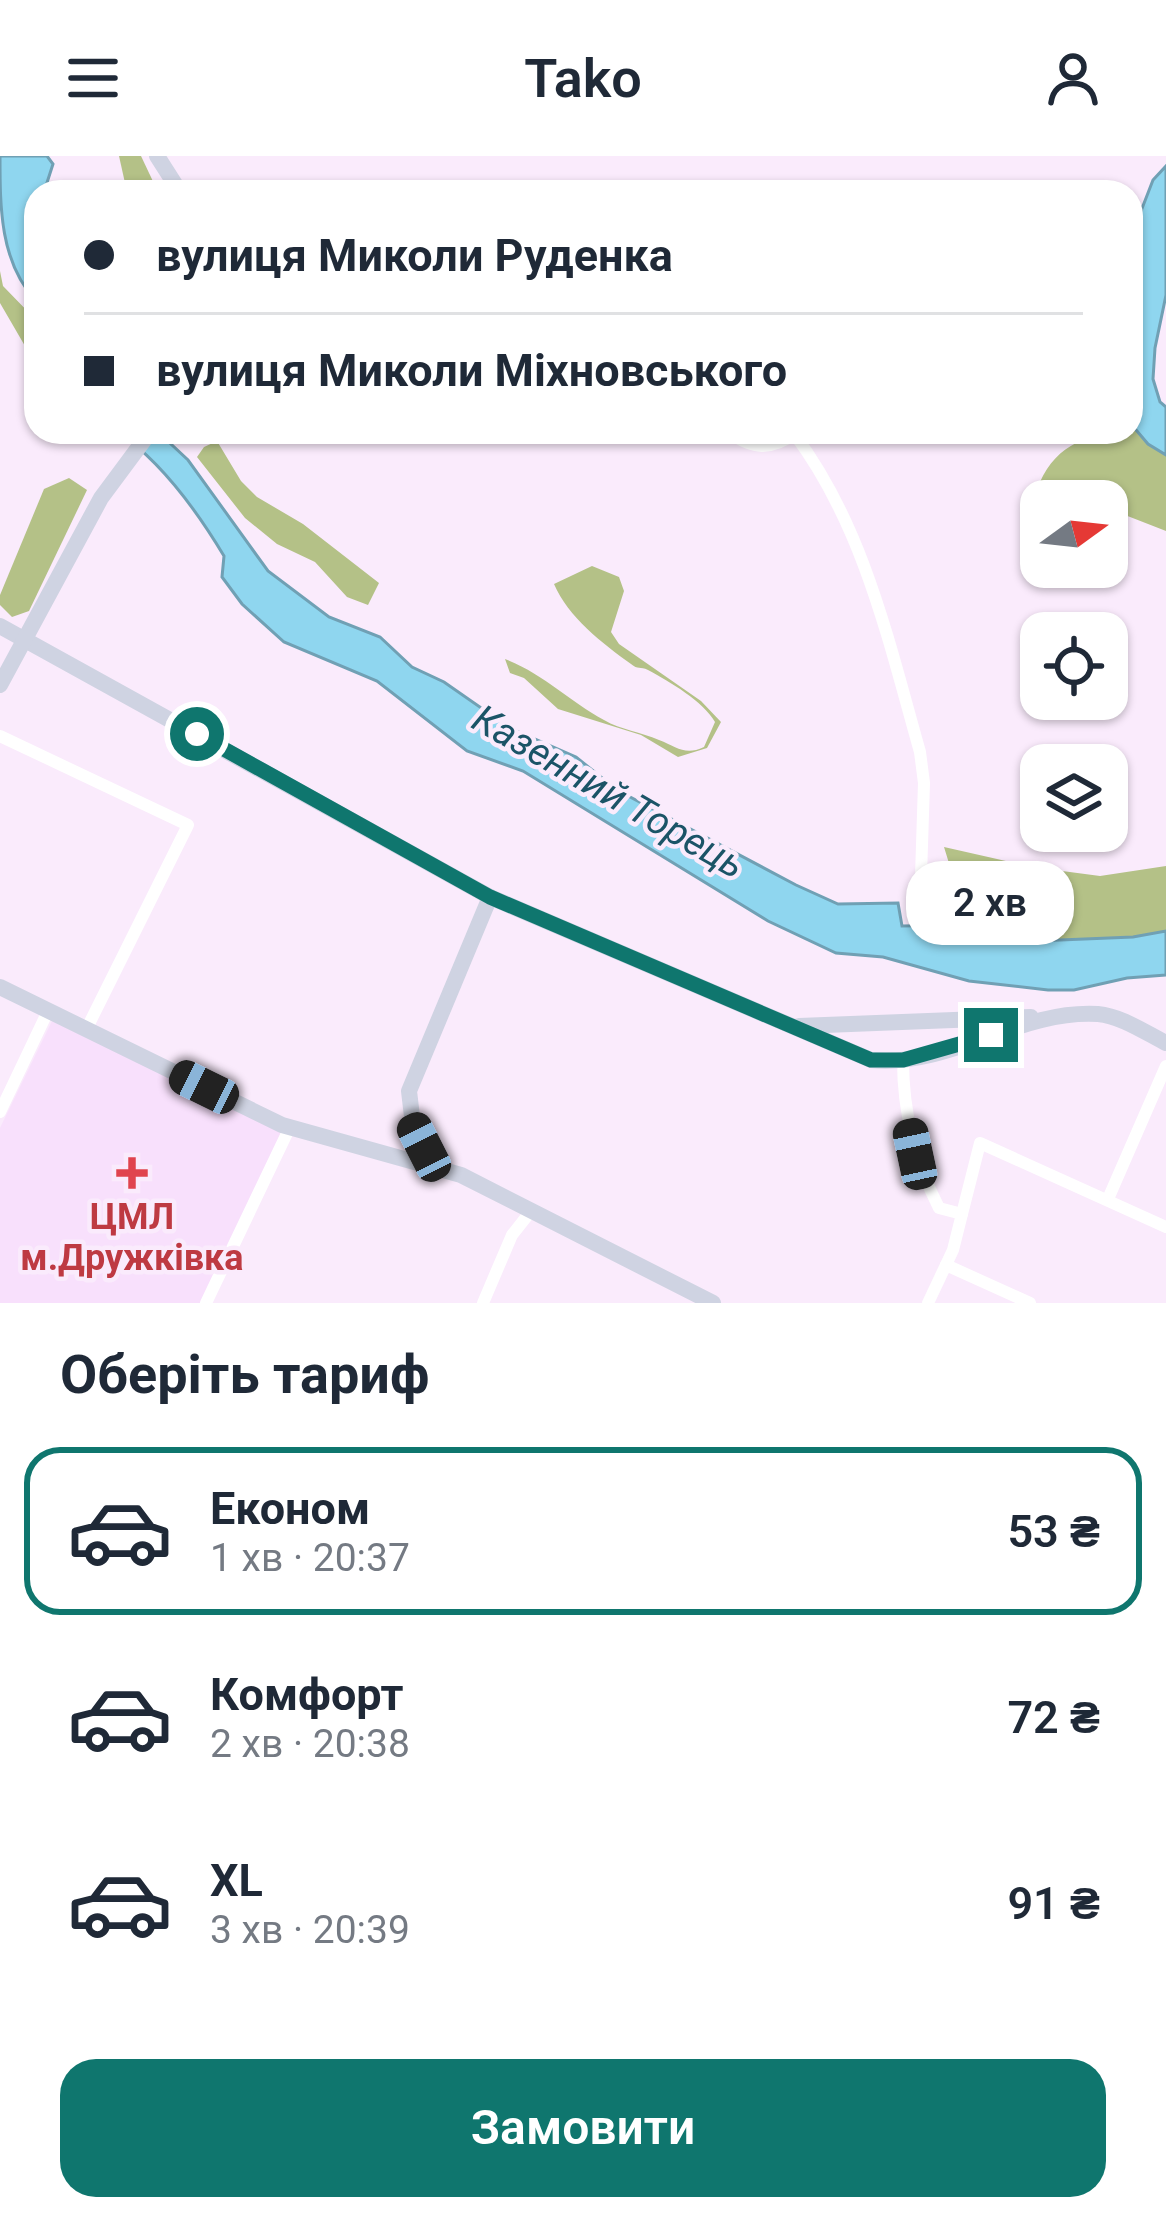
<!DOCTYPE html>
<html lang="uk">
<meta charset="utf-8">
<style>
:root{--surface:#fff;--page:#f6f6f7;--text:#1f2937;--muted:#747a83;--line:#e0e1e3;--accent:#0f766e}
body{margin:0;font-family:Roboto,sans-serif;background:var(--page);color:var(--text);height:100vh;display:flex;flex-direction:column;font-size:45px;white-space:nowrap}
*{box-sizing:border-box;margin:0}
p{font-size:39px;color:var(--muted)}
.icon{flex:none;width:66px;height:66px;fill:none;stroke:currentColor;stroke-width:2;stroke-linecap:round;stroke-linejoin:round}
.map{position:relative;height:1147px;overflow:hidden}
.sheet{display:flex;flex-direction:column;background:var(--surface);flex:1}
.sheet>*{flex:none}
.banner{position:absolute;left:24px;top:24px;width:1119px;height:264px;border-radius:36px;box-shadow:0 3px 9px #0004;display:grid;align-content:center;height:264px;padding:0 60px;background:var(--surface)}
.needle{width:78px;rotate:75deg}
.tools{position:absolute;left:1020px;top:324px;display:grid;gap:24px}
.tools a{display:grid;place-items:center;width:108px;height:108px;border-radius:24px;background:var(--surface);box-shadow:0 3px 9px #0004;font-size:60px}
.end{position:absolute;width:54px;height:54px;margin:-27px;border:15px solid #0f766e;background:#fff;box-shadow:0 0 0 6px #fff}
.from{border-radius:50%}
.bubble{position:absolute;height:84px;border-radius:36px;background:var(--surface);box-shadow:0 3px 9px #0004;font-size:39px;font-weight:600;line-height:84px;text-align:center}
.car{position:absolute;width:36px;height:72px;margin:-36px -18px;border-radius:15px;box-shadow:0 0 9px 3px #0007;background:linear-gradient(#222 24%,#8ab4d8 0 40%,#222 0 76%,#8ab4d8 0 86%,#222 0)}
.banner b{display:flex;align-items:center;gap:42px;height:114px;font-size:45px}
.banner b+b{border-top:3px solid var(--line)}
.banner i{width:30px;height:30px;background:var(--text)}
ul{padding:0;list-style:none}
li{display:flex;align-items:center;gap:36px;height:168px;margin:0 24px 18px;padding:0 36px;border:6px solid transparent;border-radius:36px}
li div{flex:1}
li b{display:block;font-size:45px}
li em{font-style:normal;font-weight:600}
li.on{border-color:var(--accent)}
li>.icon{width:108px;height:108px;stroke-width:1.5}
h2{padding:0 60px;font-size:54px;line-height:144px}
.action{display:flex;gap:24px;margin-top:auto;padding:24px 60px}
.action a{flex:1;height:138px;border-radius:36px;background:var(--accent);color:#fff;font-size:48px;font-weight:600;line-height:138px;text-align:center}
header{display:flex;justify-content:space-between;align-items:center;height:156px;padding:0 60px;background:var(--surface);font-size:54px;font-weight:600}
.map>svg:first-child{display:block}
.built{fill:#f8e0fc}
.forest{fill:#b4c187}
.water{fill:#8fd6ef;stroke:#70a0b4;stroke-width:3}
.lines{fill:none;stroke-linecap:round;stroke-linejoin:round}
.street{stroke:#fff;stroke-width:12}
.secondary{stroke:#cfd3e2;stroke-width:16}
.route{stroke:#0f766e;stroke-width:15}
.health-dot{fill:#e0444e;stroke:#faebfc;stroke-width:4.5}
.labels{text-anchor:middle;stroke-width:9;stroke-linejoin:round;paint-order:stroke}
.health-label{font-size:36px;font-weight:bold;fill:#be3a42;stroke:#faebfc}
.water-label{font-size:39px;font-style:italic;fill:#1b5467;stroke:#faebfc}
</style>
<header><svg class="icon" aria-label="menu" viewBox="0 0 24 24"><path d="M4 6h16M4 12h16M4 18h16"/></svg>Tako<svg class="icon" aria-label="person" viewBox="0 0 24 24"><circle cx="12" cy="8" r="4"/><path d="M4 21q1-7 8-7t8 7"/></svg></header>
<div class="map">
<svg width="1166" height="1147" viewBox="0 0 1166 1147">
<rect width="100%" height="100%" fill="#faebfc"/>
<!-- built -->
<path class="built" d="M 52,865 L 282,976 L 201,1147 L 0,1147 L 0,972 Z"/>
<!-- forest -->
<g class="forest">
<path d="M 119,0 L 141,0 L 158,36 L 127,36 Z"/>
<path d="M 0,115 L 3,130 L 36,164 L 36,209 L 0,147 Z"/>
<path d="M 1131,268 L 1148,288 L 1166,299 L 1166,375 L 1107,352 L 1107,345 L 1089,345 L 1040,326 C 1057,288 1090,276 1131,276 Z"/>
<path d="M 217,285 L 241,325 L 257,341 L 303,368 L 379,427 L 368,449 L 347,441 L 315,406 L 277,388 L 245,362 L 197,301 L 204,291 Z"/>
<path d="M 69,322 L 87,334 L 29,455 L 12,461 L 0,449 L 0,439 L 44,333 Z"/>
<path d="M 592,410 L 619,421 L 624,435 L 611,476 L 619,488 L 701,545 L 721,566 L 707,592 L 678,601 L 641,579 L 558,553 L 524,522 L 510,517 L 505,503 C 544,518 569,545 604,564 C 621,574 641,576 659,584 C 677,591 685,600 704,591 L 715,566 C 703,545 670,526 648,514 C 640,510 638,514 631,508 C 602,487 568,461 554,428 Z"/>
<path d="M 944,691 L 1032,711 L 1100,720 L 1166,710 L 1166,775 L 1133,781 L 1036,785 L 968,769 Z"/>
</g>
<!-- water -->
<g class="water">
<path d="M 0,0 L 47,0 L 53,8 L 44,36 L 36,36 L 36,145 C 0,106 0,52 0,0 Z"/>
<path d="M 1166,10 L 1166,139 L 1155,192 L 1153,223 L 1160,246 L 1166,251 L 1166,299 L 1148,288 L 1131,268 L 1131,81 L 1153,24 Z"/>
<path d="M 118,276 L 158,276 L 188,304 L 268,415 L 329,461 L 380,481 L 412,511 L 444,526 L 510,572 L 576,601 L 617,634 L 796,729 L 838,748 L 898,747 L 902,770 L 968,769 L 1036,785 L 1133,781 L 1166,775 L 1166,819 L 1127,822 L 1074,834 L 1048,834 L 969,825 L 883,801 L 836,797 L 768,765 L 523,615 L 467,595 L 377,525 L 284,486 L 242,448 L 222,421 L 224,400 C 197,355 162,306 118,276 Z"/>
</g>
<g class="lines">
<!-- street -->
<g class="street">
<path d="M 728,276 C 753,294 771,295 796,277"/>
<path d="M 795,279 C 864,371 889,487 920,596 L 924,627 L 921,720"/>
<path d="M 0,580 L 188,669 L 86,874"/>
<path d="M 903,904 C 903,957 915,1005 939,1052 L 962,1058 L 953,1094 L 928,1147"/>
<path d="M 0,956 L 48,855"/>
<path d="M 1108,1043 L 1166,910"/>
<path d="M 962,1058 L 980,987 L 1166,1071"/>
<path d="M 946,1109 L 1030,1147"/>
<path d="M 206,1147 L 290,971"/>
<path d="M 483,1147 L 512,1079 L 531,1055"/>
</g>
<!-- secondary -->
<g class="secondary">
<path d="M 157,0 L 180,36"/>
<path d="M 0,470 L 490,741 L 871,904 C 948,912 1020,853 1098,858 C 1121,860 1146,877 1166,887"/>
<path d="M 0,529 L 101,342 L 150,276"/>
<path d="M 0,831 L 282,969 L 461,1019 L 713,1147"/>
<path d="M 799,870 L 1031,861"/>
<path d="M 435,1013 L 413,969 L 409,935 L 490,741"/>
</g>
</g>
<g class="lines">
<!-- route -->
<path class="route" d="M 197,578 L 490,741 L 871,904 L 903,904 L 991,879"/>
</g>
<!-- markers -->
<path class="health-dot" d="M126 999h12v12h12v12h-12v12h-12v-12h-12v-12h12z"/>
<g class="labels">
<!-- health labels -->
<g class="health-label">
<text x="132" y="1073">ЦМЛ<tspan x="132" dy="41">м.Дружківка</tspan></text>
</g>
<!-- water labels -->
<g class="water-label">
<text transform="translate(609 635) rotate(30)" y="14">Казенний Торець</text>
</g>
</g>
</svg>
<div class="tools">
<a><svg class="needle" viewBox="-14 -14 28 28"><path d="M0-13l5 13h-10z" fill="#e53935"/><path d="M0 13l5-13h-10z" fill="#747a83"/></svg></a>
<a><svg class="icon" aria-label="locate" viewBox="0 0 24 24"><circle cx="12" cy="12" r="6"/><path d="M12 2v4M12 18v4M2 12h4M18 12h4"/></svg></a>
<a><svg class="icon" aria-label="layers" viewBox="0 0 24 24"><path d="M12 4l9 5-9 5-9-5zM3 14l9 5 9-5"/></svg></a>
</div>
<i class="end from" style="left:197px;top:578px"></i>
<i class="end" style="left:991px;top:879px"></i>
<div class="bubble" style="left:906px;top:705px;width:168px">2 хв</div>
<i class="car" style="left:204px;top:931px;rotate:296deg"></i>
<i class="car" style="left:424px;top:991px;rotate:333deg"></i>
<i class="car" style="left:915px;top:998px;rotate:348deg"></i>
<div class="banner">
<b><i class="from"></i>вулиця Миколи Руденка</b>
<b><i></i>вулиця Миколи Міхновського</b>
</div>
</div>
<section class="sheet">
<h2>Оберіть тариф</h2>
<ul>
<li class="on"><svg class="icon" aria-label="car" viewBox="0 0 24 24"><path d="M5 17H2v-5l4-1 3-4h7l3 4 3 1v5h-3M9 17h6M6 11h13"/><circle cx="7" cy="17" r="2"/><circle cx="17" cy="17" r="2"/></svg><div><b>Економ</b><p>1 хв · 20:37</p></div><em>53 ₴</em></li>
<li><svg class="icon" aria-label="car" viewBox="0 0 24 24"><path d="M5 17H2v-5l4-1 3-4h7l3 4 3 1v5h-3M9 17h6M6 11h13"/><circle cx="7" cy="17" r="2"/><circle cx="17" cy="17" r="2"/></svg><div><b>Комфорт</b><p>2 хв · 20:38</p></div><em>72 ₴</em></li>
<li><svg class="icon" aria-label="car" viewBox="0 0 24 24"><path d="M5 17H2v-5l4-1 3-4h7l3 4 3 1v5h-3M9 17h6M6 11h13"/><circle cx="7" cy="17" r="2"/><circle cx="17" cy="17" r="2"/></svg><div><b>XL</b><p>3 хв · 20:39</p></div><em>91 ₴</em></li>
</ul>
<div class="action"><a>Замовити</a></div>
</section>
